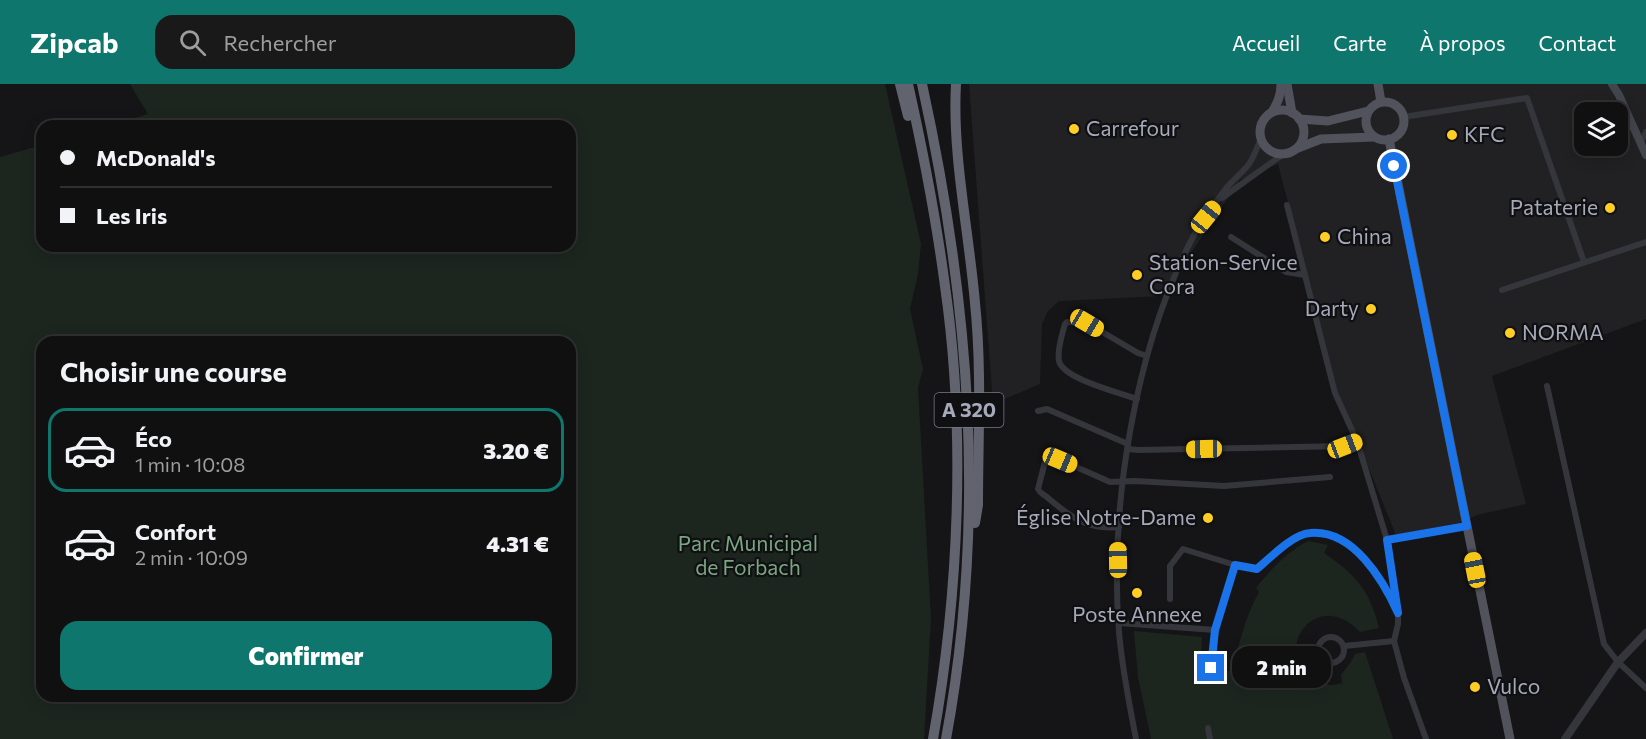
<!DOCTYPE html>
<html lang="fr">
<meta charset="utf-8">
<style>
:root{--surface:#101011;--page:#19191a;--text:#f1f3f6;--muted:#9c9d9f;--line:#303031;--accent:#0f766e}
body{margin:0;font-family:Commissioner,sans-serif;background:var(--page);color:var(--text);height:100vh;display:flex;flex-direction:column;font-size:22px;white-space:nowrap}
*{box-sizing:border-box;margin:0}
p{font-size:20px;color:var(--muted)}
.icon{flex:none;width:33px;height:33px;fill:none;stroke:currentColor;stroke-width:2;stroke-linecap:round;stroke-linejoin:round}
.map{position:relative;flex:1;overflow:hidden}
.side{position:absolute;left:36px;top:252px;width:540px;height:366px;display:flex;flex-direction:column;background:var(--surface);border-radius:18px;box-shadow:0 3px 15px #0003,0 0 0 2px var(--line)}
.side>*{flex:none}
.hud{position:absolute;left:36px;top:36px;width:540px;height:132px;border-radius:18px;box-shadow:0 3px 15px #0003,0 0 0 2px var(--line);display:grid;align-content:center;height:132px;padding:0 24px;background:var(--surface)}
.fabs{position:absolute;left:1574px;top:18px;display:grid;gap:12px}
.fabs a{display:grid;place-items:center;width:54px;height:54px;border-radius:12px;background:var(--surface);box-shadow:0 3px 15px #0003,0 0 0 2px var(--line);font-size:30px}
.end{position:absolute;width:27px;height:27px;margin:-14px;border:8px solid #1a73e8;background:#fff;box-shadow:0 0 0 3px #fff}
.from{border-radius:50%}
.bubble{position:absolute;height:42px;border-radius:18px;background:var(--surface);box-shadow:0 3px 15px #0003,0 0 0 2px var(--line);font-size:20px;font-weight:800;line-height:42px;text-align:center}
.car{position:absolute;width:18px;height:36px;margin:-18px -9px;border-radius:8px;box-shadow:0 0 4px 2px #0007;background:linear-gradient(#f5c518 24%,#345 0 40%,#f5c518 0 76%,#345 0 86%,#f5c518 0)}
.hud b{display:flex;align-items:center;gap:21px;height:57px;font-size:22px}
.hud b+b{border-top:2px solid var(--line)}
.hud i{width:15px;height:15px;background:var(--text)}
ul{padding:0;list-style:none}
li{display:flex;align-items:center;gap:18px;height:84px;margin:0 12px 9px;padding:0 12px;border:3px solid transparent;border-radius:18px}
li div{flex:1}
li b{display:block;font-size:22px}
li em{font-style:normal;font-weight:800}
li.active{border-color:var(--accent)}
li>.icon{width:54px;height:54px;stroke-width:1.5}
h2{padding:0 24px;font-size:27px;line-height:72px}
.cta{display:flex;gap:12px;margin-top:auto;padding:12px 24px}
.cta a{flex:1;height:69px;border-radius:18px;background:var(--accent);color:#fff;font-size:24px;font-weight:800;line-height:69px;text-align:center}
header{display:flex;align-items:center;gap:36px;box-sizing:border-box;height:84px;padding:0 30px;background:var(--accent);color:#fff}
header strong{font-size:28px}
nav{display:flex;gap:33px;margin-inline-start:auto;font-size:21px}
.search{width:420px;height:54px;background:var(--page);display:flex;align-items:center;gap:15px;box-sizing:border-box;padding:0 21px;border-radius:18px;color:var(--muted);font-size:22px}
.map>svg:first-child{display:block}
.built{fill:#212124;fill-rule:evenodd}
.green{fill:#1c261f;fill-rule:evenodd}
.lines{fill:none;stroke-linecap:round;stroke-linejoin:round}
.minor{stroke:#35363c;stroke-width:6}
.tertiary{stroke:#35363c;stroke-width:8}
.secondary{stroke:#43454d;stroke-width:8}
.primary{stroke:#51525c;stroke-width:9}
.motorway{stroke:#61636e;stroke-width:10}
.route{stroke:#1a73e8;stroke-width:8}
.poi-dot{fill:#ffce25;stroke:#101012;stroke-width:2}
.labels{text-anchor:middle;stroke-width:4.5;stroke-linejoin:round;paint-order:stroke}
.shield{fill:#101012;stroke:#787b87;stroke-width:1.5}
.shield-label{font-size:20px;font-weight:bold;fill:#a5a9b9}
.poi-label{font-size:21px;fill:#a5a9b9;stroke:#101012;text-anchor:start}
.park-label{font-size:21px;fill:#7aa682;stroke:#101012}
</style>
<header>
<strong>Zipcab</strong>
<div class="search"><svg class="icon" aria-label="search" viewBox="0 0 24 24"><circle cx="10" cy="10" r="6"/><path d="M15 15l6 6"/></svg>Rechercher</div>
<nav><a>Accueil</a><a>Carte</a><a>À propos</a><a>Contact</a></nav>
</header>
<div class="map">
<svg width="1646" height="655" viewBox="0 0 1646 655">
<rect width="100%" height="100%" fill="#151517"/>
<!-- built -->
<path class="built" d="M 969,0 L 1646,0 L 1646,235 L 1492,292 L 1526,420 L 1477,431 L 1460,439 L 1396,451 L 1337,306 L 1278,80 L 1240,96 L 1162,212 L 1059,217 L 1048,227 L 1042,240 L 1040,300 L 993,320 ZM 1584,28 L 1617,28 L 1617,62 L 1584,62 Z"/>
<!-- green -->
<g class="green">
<path d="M 130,0 L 885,0 L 921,160 L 918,190 L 910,225 L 923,285 L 918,304 L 931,535 L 924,655 L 0,655 L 0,73 L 42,61 L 42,162 L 570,162 L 570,42 L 107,42 L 148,30 ZM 42,258 L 570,258 L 570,612 L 42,612 Z"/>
<path d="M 1308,457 L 1328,461 L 1324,469 C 1355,490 1370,506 1379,544 L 1360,548 C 1314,499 1268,574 1316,597 C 1325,602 1332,602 1342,599 L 1341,591 L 1351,578 L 1355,570 L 1365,568 L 1393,655 L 1151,655 L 1138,593 L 1134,547 L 1202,553 L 1200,585 L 1233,587 C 1239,559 1245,533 1259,508 L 1256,504 C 1272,484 1286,469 1308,457 Z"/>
</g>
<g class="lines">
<!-- minor -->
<g class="minor">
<path d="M 1403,33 L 1527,14 L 1584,178"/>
<path d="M 1641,58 L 1646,48"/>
<path d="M 1222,114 L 1282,71"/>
<path d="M 1287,121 L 1335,309 L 1357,357 L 1387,456 L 1398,529 L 1398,540 L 1394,557 L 1404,594 L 1426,655"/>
<path d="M 1231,153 L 1286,188 L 1305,191"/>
<path d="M 1502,206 L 1646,158"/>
<path d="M 1547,302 L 1604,560 L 1618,578 L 1646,604"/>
<path d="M 1137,315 C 1121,309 1063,295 1059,277 C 1057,267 1062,250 1065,240 L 1067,238 L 1087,239 L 1138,269 L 1147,272"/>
<path d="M 1038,327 L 1047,325 L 1128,360"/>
<path d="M 1128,365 L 1138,366 L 1345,362 L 1357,357"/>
<path d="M 1119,443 C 1087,446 1072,434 1048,414 C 1044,410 1041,411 1038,405 L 1045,378 L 1049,371 L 1110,398 L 1135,397 L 1224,402 L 1330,393"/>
<path d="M 1387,456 L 1467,442"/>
<path d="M 1170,515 L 1170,482 L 1183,465 L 1235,481 L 1257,485 C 1270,474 1293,450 1310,449 C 1348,445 1381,490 1394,520"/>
<path d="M 1119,539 L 1215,546"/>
<circle cx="1331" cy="566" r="13"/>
<path d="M 1344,562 L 1394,557"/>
<path d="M 1211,584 L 1215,546 L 1235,481"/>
<path d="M 1208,644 L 1210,655"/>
<path d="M 1136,655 C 1129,619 1122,584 1119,548 C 1109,422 1135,263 1194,151 C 1203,135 1216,118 1227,103 C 1234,95 1243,88 1249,80 C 1254,73 1257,63 1261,55"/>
</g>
<!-- tertiary -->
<path class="tertiary" d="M 1565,655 L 1618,578 L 1646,549"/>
<!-- secondary -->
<path class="secondary" d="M 1612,0 L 1619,11 L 1646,71"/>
<!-- primary -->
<g class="primary">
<path d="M 1287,0 L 1292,29"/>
<path d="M 1378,0 L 1381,18"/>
<circle cx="1385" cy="37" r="19"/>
<circle cx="1282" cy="48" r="22"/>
<path d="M 1272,28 C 1278,18 1281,11 1281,0"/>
<path d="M 1299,35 L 1328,37 L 1368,27"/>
<path d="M 1389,55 L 1510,655"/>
<path d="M 1298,64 L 1321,55 L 1374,53"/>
</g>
<!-- motorway -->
<g class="motorway">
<path d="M 900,0 L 908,32"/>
<path d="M 908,0 C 923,67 936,134 945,202 C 966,348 959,510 933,655"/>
<path d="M 922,0 C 970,219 987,433 946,655"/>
<path d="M 956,0 C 952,71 969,148 975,219 C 982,286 978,354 978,421 L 975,439"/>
</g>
</g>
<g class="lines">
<!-- route -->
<path class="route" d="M 1211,584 L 1215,546 L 1235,481 L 1257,485 C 1270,474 1293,450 1310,449 C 1353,445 1383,496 1398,529 L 1387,456 L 1467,442 L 1394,82"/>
</g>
<!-- markers -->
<g class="poi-dot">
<circle cx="1074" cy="45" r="6"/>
<circle cx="1452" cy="51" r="6"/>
<circle cx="1610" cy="124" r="6"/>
<circle cx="1325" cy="153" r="6"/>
<circle cx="1137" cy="191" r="6"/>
<circle cx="1371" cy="225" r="6"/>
<circle cx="1510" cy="249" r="6"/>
<circle cx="1208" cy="434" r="6"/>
<circle cx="1137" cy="509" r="6"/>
<circle cx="1475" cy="603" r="6"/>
</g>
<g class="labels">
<!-- shield labels -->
<rect class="shield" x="934.5" y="309" width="69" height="34" rx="4.5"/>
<g class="shield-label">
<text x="969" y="333">A 320</text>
</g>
<!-- poi labels -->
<g class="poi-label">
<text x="1086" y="52">Carrefour</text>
<text x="1464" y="58">KFC</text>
<text x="1598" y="131" text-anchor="end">Pataterie</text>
<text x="1337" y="160">China</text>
<text x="1149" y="186">Station-Service<tspan x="1149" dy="24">Cora</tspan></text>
<text x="1359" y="232" text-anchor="end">Darty</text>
<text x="1522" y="256">NORMA</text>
<text x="1196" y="441" text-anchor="end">Église Notre-Dame</text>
<text x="1137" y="538" text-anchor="middle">Poste Annexe</text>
<text x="1487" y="610">Vulco</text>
</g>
<!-- park labels -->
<g class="park-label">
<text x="748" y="467">Parc Municipal<tspan x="748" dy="24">de Forbach</tspan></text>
</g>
</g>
</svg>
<div class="fabs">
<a><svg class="icon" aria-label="layers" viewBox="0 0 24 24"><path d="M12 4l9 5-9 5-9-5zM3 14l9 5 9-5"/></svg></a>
</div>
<i class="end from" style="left:1394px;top:82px"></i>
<i class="end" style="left:1211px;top:584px"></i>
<div class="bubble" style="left:1232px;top:562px;width:99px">2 min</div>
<i class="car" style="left:1206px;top:133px;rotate:39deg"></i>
<i class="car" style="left:1087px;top:239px;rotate:121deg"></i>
<i class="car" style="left:1345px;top:362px;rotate:69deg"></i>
<i class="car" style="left:1204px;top:365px;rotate:269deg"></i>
<i class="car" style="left:1060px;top:376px;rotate:113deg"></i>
<i class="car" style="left:1118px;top:476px;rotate:359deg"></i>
<i class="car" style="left:1475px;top:486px;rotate:349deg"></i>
<div class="hud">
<b><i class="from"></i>McDonald's</b>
<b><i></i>Les Iris</b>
</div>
<section class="side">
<h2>Choisir une course</h2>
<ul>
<li class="active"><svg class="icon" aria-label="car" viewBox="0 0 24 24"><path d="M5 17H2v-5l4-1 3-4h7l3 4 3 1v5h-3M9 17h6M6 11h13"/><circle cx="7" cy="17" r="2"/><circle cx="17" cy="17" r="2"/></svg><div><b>Éco</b><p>1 min · 10:08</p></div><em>3.20 €</em></li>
<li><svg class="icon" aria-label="car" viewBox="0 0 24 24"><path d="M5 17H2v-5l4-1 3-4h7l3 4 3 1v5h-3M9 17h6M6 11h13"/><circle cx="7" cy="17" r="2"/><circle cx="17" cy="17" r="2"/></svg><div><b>Confort</b><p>2 min · 10:09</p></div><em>4.31 €</em></li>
</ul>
<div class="cta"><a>Confirmer</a></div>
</section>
</div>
